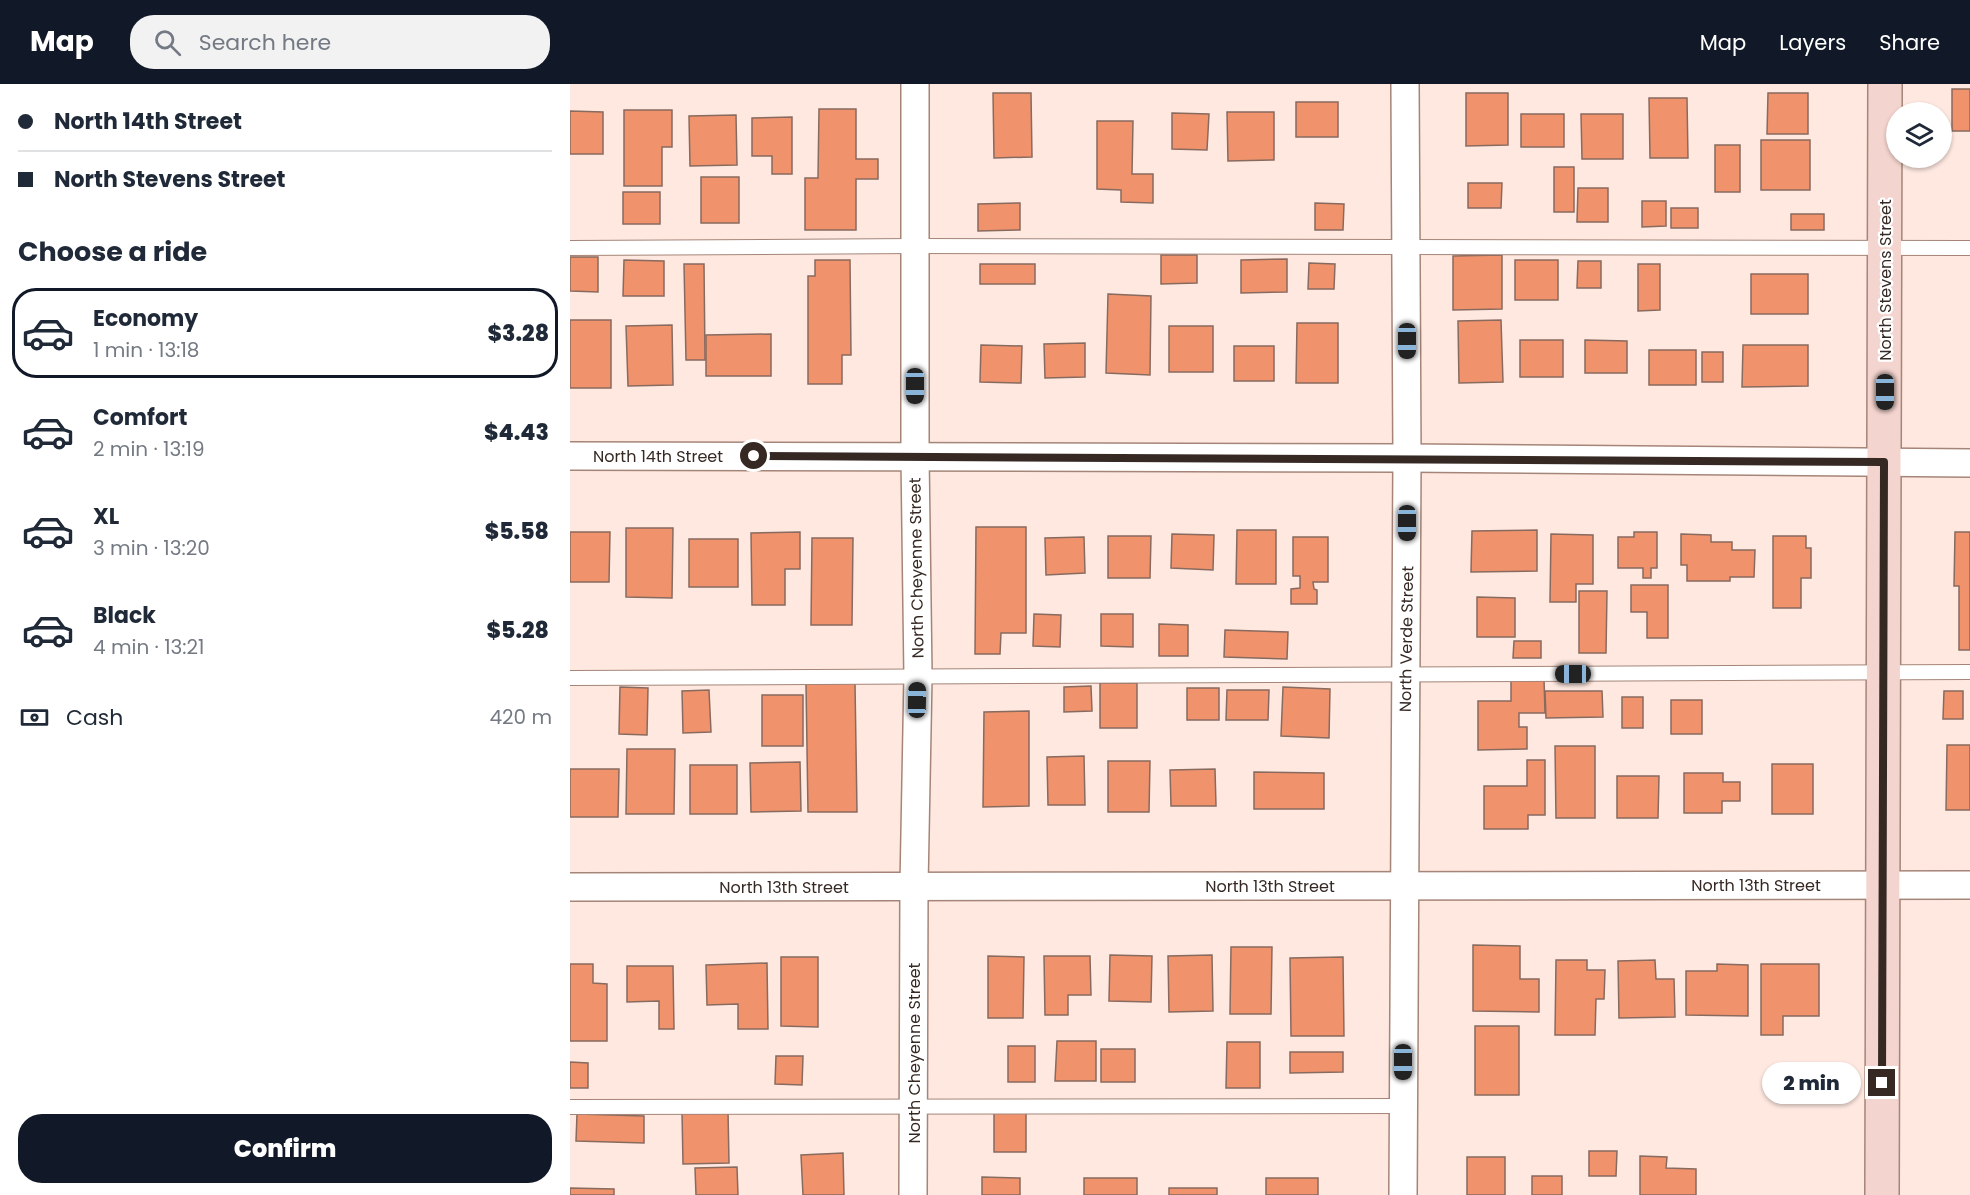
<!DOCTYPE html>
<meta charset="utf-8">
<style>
:root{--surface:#fff;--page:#f2f2f3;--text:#1f2937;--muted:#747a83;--line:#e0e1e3;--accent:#111827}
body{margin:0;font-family:Poppins,sans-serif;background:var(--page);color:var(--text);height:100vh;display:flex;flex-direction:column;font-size:22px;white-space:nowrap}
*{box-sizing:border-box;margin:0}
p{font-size:20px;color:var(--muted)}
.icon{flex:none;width:33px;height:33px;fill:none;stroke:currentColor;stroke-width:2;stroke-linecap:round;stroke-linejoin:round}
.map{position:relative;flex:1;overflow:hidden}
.sheet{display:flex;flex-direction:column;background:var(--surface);width:570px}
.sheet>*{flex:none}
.banner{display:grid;align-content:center;height:132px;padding:0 18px;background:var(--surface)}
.buttons{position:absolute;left:1316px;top:18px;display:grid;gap:12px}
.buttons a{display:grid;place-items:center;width:66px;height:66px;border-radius:50%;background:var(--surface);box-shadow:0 2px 4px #0004;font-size:30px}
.end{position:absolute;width:27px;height:27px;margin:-14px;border:8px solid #362924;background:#fff;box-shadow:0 0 0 3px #fff}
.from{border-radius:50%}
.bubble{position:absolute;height:42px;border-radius:21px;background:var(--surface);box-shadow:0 2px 4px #0004;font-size:20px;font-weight:800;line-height:42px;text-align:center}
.car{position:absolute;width:18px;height:36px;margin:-18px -9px;border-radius:8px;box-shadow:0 0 4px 2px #0007;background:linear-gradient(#222 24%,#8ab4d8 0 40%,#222 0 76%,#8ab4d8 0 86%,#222 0)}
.banner b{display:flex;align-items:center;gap:21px;height:57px;font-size:22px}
.banner b+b{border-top:2px solid var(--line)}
.banner i{width:15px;height:15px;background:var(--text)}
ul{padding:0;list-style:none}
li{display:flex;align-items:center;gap:18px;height:90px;margin:0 12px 9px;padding:0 6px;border:3px solid transparent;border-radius:24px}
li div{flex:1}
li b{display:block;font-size:22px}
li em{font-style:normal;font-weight:800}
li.on{border-color:var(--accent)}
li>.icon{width:54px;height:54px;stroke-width:1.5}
h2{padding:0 18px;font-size:27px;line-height:72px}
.pay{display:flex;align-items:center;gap:15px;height:66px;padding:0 18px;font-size:22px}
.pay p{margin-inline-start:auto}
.button{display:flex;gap:12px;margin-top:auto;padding:12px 18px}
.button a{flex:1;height:69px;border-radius:24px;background:var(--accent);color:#fff;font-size:24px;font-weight:800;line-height:69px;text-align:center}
header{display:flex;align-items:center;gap:36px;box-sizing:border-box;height:84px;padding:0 30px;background:var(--accent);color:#fff}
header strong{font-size:28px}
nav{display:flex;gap:33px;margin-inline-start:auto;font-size:21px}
.search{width:420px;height:54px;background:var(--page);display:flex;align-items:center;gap:15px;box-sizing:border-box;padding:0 21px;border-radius:24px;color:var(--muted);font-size:22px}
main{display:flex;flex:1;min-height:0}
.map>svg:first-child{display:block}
.building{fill:#f0936c;stroke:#896a5e;stroke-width:1.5}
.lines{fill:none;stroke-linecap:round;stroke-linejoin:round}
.lane-casing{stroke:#a58578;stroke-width:16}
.street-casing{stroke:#a58578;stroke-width:30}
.secondary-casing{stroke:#a58578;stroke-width:36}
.lane{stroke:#fff;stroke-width:14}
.street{stroke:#fff;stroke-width:27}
.secondary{stroke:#f4d4ce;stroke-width:33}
.route{stroke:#362924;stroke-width:8}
.labels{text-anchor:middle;stroke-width:4.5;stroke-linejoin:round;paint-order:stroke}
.street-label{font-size:16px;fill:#362924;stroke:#fff}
</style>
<header>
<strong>Map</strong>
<div class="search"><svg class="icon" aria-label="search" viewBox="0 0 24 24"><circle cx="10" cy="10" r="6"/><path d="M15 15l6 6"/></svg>Search here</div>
<nav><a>Map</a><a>Layers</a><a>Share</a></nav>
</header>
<main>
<section class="sheet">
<div class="banner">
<b><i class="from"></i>North 14th Street</b>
<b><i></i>North Stevens Street</b>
</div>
<h2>Choose a ride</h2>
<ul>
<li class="on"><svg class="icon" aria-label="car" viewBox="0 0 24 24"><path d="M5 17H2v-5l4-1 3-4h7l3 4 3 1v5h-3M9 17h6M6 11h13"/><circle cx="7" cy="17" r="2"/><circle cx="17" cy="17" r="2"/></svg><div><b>Economy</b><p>1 min · 13:18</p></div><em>$3.28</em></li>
<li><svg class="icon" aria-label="car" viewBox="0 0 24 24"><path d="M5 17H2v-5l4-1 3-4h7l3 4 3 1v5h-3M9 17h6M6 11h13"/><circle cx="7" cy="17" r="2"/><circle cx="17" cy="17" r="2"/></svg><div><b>Comfort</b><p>2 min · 13:19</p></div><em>$4.43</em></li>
<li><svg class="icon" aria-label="car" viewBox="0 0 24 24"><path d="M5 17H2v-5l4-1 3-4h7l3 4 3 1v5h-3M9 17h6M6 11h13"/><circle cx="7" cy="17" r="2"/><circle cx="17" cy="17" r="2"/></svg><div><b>XL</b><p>3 min · 13:20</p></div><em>$5.58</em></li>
<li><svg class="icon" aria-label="car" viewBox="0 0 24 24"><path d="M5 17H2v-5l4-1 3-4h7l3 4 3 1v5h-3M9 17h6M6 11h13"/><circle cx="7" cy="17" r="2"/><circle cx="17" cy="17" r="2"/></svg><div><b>Black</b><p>4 min · 13:21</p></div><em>$5.28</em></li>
</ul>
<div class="pay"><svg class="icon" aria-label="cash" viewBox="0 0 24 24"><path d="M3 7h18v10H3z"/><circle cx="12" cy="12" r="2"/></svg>Cash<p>420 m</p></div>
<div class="button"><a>Confirm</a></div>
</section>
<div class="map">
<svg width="1400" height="1111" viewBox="0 0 1400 1111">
<rect width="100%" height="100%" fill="#fee8e0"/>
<!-- building -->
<g class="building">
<rect x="1382" y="5" width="18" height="42"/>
<path d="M 423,9 L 461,9 L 462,73 L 424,74 Z"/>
<path d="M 896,9 L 938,9 L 938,61 L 896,62 Z"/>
<path d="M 1198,9 L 1238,9 L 1238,50 L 1197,50 Z"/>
<path d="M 1079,14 L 1117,14 L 1118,74 L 1080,74 Z"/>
<rect x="726" y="18" width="42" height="35"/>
<path d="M 249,25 L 286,25 L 286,75 L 308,75 L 308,95 L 286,95 L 286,146 L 235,146 L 235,94 L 248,94 Z"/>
<path d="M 54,26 L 102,26 L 102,63 L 92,63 L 92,102 L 54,102 Z"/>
<path d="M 0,27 L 33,28 L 33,70 L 0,70 Z"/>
<path d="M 657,28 L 704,28 L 704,76 L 658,77 Z"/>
<path d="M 602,29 L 639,30 L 637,66 L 602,65 Z"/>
<rect x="951" y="30" width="43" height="33"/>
<path d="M 1011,30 L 1053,30 L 1053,75 L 1012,75 Z"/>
<path d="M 166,31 L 167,81 L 120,82 L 119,32 Z"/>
<path d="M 222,33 L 222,90 L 202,90 L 202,72 L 182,72 L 182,34 Z"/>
<path d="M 527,37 L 563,37 L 562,90 L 583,90 L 583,119 L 551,118 L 551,106 L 527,105 Z"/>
<rect x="1191" y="56" width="49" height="50"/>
<rect x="1145" y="61" width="25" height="47"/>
<rect x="984" y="83" width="20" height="45"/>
<rect x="131" y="93" width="38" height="46"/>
<path d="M 898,99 L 932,99 L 931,124 L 898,124 Z"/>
<path d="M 1008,104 L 1038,104 L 1038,138 L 1007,138 Z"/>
<rect x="53" y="108" width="37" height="32"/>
<path d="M 1072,117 L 1096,117 L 1096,142 L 1072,143 Z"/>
<path d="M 450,119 L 450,146 L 408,147 L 408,120 Z"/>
<path d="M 745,119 L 774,120 L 773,146 L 745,146 Z"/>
<rect x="1101" y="124" width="27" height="20"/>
<rect x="1221" y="130" width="33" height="16"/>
<path d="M 591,171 L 627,171 L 627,199 L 591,200 Z"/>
<path d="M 932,171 L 932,225 L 883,226 L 883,172 Z"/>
<path d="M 0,173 L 28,173 L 28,208 L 0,207 Z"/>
<path d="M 717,175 L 717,208 L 671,209 L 671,176 Z"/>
<path d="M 54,176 L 94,177 L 94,212 L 53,212 Z"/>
<path d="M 245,176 L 280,176 L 281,271 L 272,271 L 272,300 L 238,300 L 238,192 L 245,192 Z"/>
<rect x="945" y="176" width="43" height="40"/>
<path d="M 1008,177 L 1031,177 L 1031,204 L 1007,204 Z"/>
<path d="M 739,179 L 765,180 L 764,205 L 738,205 Z"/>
<path d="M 114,180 L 134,180 L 135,276 L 116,276 Z"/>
<rect x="410" y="180" width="55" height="20"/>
<path d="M 1068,180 L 1090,180 L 1090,226 L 1068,227 Z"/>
<rect x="1181" y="190" width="57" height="40"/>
<path d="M 538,210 L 581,212 L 580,291 L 536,289 Z"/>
<rect x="0" y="236" width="41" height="68"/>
<path d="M 931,236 L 933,298 L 889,299 L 888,237 Z"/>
<path d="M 727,239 L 768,239 L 768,299 L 726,299 Z"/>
<path d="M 102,241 L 103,301 L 58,302 L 56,242 Z"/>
<rect x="599" y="242" width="44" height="46"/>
<path d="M 201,250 L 201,292 L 136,292 L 136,251 Z"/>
<rect x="950" y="256" width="43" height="37"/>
<path d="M 1015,256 L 1057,257 L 1057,289 L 1015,289 Z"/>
<path d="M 515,259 L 515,293 L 475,294 L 474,260 Z"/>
<path d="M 411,261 L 452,262 L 451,299 L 410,298 Z"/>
<path d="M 1173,261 L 1238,261 L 1238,302 L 1172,303 Z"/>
<rect x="664" y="262" width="40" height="35"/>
<rect x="1079" y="266" width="47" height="35"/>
<rect x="1132" y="268" width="21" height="30"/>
<path d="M 406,443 L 456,443 L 456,549 L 431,549 L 430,570 L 405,570 Z"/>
<path d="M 56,444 L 103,444 L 102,514 L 56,513 Z"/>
<path d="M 667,446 L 706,446 L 706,500 L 666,500 Z"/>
<path d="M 967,446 L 967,487 L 901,488 L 902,447 Z"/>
<path d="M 0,448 L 40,448 L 39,498 L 0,498 Z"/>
<path d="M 230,448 L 230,485 L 215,485 L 215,521 L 182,521 L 181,449 Z"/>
<path d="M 1064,448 L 1087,448 L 1087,484 L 1081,484 L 1081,494 L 1073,494 L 1073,484 L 1048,484 L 1048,453 L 1064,453 Z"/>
<path d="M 1385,448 L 1400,448 L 1400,566 L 1389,566 L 1389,502 L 1384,502 Z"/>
<path d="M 602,450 L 644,451 L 643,486 L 601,484 Z"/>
<path d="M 981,450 L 1023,451 L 1023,500 L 1006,500 L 1006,518 L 980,518 Z"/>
<path d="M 1111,450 L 1141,451 L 1141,458 L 1162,458 L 1162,466 L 1185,466 L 1184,493 L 1160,493 L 1160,497 L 1117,497 L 1117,481 L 1111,481 Z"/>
<path d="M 538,452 L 581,452 L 580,494 L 538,494 Z"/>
<path d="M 1203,452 L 1236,452 L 1236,464 L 1241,464 L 1241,494 L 1231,494 L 1231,524 L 1203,524 Z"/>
<path d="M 514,453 L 515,489 L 476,491 L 475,454 Z"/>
<path d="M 723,453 L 758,453 L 758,498 L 743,498 L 744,505 L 747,506 L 747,520 L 721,520 L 721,505 L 730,504 L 730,492 L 723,492 Z"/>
<path d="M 242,454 L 283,454 L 282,541 L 241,541 Z"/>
<rect x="119" y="455" width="49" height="48"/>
<path d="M 1061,501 L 1098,501 L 1098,554 L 1077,554 L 1077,528 L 1061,528 Z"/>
<path d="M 1009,507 L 1037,507 L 1036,569 L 1009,569 Z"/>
<path d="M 907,513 L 945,514 L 945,553 L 907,553 Z"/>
<path d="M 464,530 L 491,531 L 490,563 L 463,562 Z"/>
<path d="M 531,530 L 563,530 L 563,563 L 531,562 Z"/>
<path d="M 589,540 L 618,541 L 618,572 L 589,572 Z"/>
<path d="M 655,546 L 718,548 L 717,575 L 654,573 Z"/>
<path d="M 944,557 L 971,557 L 971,574 L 943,574 Z"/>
<path d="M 941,595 L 974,595 L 975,629 L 949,629 L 949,643 L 957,643 L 957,665 L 908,666 L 908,617 L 941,617 Z"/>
<path d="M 285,599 L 287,728 L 238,728 L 236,600 Z"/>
<rect x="530" y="599" width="37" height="45"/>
<path d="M 521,602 L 522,627 L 494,628 L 494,603 Z"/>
<path d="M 50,603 L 78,604 L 77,651 L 49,650 Z"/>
<path d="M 713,603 L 760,605 L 759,654 L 711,652 Z"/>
<rect x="617" y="604" width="32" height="32"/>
<path d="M 139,606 L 141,648 L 113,649 L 112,607 Z"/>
<path d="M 657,606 L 699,606 L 698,636 L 656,636 Z"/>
<path d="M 975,607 L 1032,607 L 1033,633 L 976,634 Z"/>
<path d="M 1374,607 L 1393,607 L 1393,635 L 1373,635 Z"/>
<rect x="192" y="611" width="41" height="51"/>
<rect x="1052" y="613" width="21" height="31"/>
<rect x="1101" y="616" width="31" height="34"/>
<path d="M 459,627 L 459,722 L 413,723 L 414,628 Z"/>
<path d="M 1377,661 L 1400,661 L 1400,726 L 1376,726 Z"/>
<path d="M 985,662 L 1025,662 L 1025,734 L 986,734 Z"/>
<path d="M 57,665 L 105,665 L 104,730 L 56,730 Z"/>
<path d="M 514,672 L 515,721 L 478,721 L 477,673 Z"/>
<path d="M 957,676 L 975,676 L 975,731 L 958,731 L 958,745 L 914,745 L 914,702 L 957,702 Z"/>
<path d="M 538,677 L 580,677 L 579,728 L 538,728 Z"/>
<path d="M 230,678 L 231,727 L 181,728 L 180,679 Z"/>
<rect x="1202" y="680" width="41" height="50"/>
<rect x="120" y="681" width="47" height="49"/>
<path d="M 0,685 L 49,685 L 48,733 L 0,733 Z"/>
<path d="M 645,685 L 646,722 L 601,722 L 600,686 Z"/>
<path d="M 684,688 L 754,689 L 754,725 L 684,725 Z"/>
<path d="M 1114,689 L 1153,689 L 1153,698 L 1170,698 L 1170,717 L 1152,717 L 1152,729 L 1114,729 Z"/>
<path d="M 1047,692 L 1089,692 L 1088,734 L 1047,734 Z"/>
<path d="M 903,861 L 950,862 L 950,895 L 969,895 L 969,928 L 903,927 Z"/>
<path d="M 661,863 L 702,863 L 701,930 L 660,930 Z"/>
<path d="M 540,871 L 582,872 L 581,918 L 539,917 Z"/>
<path d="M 642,871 L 643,927 L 599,928 L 598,872 Z"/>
<path d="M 418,872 L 454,873 L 453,934 L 418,934 Z"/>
<path d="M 474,872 L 520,872 L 521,911 L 498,911 L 498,931 L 475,931 Z"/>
<path d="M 211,873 L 248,873 L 248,943 L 211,942 Z"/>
<path d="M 773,873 L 774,952 L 721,952 L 720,874 Z"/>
<path d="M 986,876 L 1017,876 L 1017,886 L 1035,886 L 1034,915 L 1026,915 L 1025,951 L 985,951 Z"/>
<path d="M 1085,876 L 1086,895 L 1104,895 L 1105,933 L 1049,934 L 1048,877 Z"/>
<path d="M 197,879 L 198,945 L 168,945 L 168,920 L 137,921 L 136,881 Z"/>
<path d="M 0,880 L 23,880 L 23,899 L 37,900 L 37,957 L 0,957 Z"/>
<path d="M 1147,880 L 1178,881 L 1178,932 L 1116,931 L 1116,887 L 1147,887 Z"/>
<path d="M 1191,880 L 1249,880 L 1249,932 L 1213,932 L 1213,951 L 1191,951 Z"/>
<path d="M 57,882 L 103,882 L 104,945 L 89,945 L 89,917 L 57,918 Z"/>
<rect x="905" y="942" width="44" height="69"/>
<path d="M 487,957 L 526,957 L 526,997 L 485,997 Z"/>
<path d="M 657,958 L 690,958 L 690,1004 L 656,1004 Z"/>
<rect x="438" y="962" width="27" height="36"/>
<rect x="531" y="965" width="34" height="33"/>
<path d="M 720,968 L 773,968 L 773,988 L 720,989 Z"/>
<path d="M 206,972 L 233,972 L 232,1001 L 205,1000 Z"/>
<path d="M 0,978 L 18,979 L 18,1004 L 0,1004 Z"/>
<path d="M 424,1026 L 456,1027 L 456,1068 L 424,1068 Z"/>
<path d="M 158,1027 L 159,1079 L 113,1080 L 112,1028 Z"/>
<path d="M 7,1030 L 74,1032 L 74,1059 L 6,1057 Z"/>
<path d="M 1019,1067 L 1047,1067 L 1046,1092 L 1019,1092 Z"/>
<path d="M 273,1069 L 274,1111 L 233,1111 L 231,1071 Z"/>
<path d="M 1070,1072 L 1097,1073 L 1096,1084 L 1126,1085 L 1126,1111 L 1070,1111 Z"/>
<rect x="897" y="1073" width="38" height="38"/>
<path d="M 167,1083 L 168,1111 L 126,1111 L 125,1084 Z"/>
<rect x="962" y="1092" width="30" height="19"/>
<path d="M 412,1093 L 450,1094 L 450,1111 L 412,1111 Z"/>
<rect x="514" y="1094" width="53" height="17"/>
<rect x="696" y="1094" width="52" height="17"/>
<path d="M 0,1104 L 44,1105 L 44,1111 L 0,1111 Z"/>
<rect x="599" y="1104" width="48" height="7"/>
</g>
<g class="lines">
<defs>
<g id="lane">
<path d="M 0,164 L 345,162 L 1400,164"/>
<path d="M 0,594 L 1400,588"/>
<path d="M 0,1023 L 833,1022"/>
</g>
<g id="street">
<path d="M 0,372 L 837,374 L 1400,379"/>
<path d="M 0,803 L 1400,801"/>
<path d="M 343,1111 L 344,802 L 348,592 L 345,372 L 345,0"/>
<path d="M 833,1111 L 837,374 L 835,0"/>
</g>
<path id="secondary" d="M 1312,1111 L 1315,0"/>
</defs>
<!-- lane casing -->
<use href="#lane" class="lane-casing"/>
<!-- street casing -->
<use href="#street" class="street-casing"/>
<!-- secondary casing -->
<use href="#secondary" class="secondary-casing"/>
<!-- lane -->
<use href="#lane" class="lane"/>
<!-- street -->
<use href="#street" class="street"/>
<!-- secondary -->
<use href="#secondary" class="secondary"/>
</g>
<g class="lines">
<!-- route -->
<path class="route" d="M 184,372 L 1314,378 L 1312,999"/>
</g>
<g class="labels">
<!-- street labels -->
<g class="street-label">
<text transform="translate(1315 196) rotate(-90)" y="6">North Stevens Street</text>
<text x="88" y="378">North 14th Street</text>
<text transform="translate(346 484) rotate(-91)" y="6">North Cheyenne Street</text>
<text transform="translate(836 555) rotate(-89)" y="6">North Verde Street</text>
<text x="1186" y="807">North 13th Street</text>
<text x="700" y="808">North 13th Street</text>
<text x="214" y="809">North 13th Street</text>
<text transform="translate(344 969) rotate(-90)" y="6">North Cheyenne Street</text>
</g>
</g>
</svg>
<div class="buttons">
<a><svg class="icon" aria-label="layers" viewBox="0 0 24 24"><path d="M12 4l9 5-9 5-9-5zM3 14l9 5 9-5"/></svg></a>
</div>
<i class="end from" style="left:184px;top:372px"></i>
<i class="end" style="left:1312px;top:999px"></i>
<div class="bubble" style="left:1192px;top:978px;width:99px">2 min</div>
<i class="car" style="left:837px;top:257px;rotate:180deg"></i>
<i class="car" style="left:345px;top:302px;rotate:180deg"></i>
<i class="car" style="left:1315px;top:308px;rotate:180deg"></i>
<i class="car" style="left:837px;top:439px;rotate:180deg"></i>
<i class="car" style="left:1003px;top:590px;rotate:270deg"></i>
<i class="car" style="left:347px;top:616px;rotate:1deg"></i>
<i class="car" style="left:833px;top:978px;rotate:180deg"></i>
</div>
</main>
